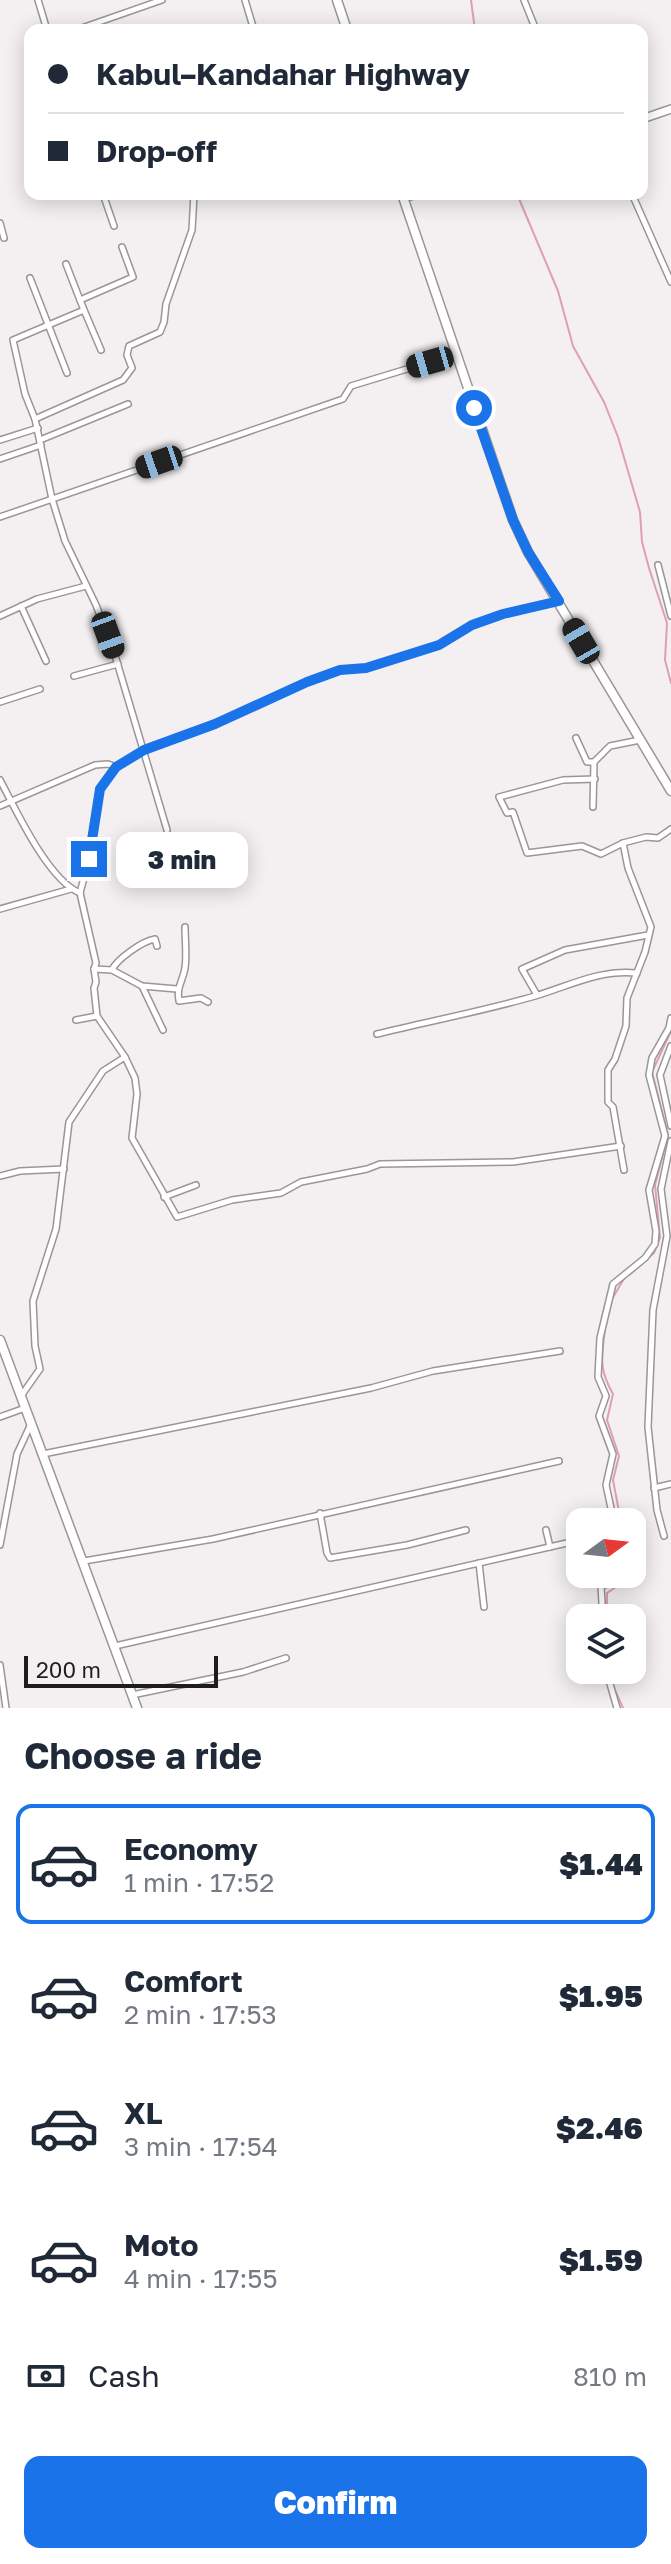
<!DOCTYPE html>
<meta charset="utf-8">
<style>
:root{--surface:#fff;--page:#f6f6f7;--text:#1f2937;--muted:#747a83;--line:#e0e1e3;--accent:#1a73e8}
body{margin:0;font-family:"Golos Text",sans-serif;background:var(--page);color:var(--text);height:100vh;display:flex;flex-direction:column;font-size:30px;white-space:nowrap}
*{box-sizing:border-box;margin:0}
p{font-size:26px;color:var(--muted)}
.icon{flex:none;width:44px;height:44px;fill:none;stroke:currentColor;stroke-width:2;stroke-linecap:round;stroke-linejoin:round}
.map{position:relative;height:1708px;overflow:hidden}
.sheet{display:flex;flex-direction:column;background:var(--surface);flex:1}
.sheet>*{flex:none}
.top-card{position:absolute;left:24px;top:24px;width:624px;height:176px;border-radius:16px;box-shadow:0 4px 20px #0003;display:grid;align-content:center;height:176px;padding:0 24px;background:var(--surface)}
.needle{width:52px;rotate:75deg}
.tools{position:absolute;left:566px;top:1508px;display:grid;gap:16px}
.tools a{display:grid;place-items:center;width:80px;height:80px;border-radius:16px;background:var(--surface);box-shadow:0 4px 20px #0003;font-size:40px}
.scale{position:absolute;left:24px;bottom:20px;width:194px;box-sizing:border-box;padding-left:8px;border:4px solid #1e1d1d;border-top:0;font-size:22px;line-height:28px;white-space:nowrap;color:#1e1d1d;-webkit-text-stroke:6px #f4f0f1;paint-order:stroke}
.end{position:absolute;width:36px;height:36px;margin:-18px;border:10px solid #1a73e8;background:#fff;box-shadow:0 0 0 4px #fff}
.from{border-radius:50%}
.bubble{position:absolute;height:56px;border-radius:16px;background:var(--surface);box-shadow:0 4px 20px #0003;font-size:26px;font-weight:800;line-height:56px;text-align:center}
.car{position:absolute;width:24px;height:48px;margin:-24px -12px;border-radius:10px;box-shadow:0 0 6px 2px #0007;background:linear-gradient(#222 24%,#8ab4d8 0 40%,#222 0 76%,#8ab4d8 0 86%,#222 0)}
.top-card b{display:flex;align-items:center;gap:28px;height:76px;font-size:30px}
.top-card b+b{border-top:2px solid var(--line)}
.top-card i{width:20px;height:20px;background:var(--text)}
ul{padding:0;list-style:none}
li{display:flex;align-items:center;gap:24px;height:120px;margin:0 16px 12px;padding:0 8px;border:4px solid transparent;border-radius:16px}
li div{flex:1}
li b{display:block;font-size:30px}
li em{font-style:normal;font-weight:800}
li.selected{border-color:var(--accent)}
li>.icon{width:72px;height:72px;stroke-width:1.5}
h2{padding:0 24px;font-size:36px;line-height:96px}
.pay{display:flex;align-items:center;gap:20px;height:88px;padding:0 24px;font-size:30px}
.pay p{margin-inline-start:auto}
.cta{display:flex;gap:16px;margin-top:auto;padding:16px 24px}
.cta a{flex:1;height:92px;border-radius:16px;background:var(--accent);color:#fff;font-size:32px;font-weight:800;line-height:92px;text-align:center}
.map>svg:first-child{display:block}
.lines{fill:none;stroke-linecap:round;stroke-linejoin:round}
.stream{stroke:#e09faf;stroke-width:2}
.minor-casing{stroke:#9a9697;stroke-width:8}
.tertiary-casing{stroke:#9a9697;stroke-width:10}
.secondary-casing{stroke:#9a9697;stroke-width:11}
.minor{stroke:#fff;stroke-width:5}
.tertiary{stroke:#fff;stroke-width:7}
.secondary{stroke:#fff;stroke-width:8}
.route{stroke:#1a73e8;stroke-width:10}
</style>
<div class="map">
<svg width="671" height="1708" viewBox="0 0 671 1708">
<rect width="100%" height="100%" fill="#f4f0f1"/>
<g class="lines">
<!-- stream -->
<g class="stream">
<path d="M 471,0 L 475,30"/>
<path d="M 517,194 L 558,291 L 573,346 L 604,402 L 618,437 L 640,512 L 642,542 L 649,568 L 667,623 L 665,660 L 671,683"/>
<path d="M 630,1274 L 654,1253 L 660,1238 L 655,1185 L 668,1135 L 652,1072 L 671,1031"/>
<path d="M 612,1299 L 625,1277"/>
<path d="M 605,1328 C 602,1358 598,1367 613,1394 L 607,1420 L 619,1456 L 613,1480 L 621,1522"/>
<path d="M 607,1618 L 607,1593 L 622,1583 L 625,1574"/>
<path d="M 611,1670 L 613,1686 L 623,1708"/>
</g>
<defs>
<g id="minor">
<path d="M 38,0 L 47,30"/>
<path d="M 245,0 L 254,30"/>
<path d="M 524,0 L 536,30"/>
<path d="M 76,30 L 162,0"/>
<path d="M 103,194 L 114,226"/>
<path d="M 632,194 L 671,282"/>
<path d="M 0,223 L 4,238"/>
<path d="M 122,247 L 133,277 L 80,300 L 84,310 L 13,340 L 25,394 L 35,419 L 52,499 L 65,541 L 96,605 L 114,652 L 167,830"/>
<path d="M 66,264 L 80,300"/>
<path d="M 30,278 L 67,373"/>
<path d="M 84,310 L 101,350"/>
<path d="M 35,419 L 123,380 L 132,368 L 127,355 L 129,346 L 160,332 L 164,322 L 166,304 L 192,230 L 194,194"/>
<path d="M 0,440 L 38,428"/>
<path d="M 40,440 L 128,404"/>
<path d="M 0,459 L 41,445"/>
<path d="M 0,517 L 343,399 L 351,386 L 456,354"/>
<path d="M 658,565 L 671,616"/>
<path d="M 558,601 L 503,614 L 472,625 L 439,645 L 366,668 L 340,670 L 307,682 L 215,724 L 144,750 L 116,767 L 100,789 L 89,859 L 80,893 L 96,963 L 94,969 L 96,982 L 94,988 L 97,1016 L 125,1057 L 135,1078 L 137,1094 L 132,1138 L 177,1217 L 232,1200 L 281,1193 L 301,1182 L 367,1169 L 380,1164 L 513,1162 L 621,1146"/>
<path d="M 21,606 L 46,661"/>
<path d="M 0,616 L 37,599 L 86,586"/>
<path d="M 74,676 L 118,664"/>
<path d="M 0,702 L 40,689"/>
<path d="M 576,738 L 587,762 L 594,762"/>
<path d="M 595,779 L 563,780 L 499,797 L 507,813 L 513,812 L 527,853 L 582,846 L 601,854 L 623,843 L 646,837 L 658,838 L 671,829"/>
<path d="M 0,780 C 16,810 48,880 80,893"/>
<path d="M 0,806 L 95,765 L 108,764 L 116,767"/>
<path d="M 593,807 L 594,762 L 610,746 L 640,740"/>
<path d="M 623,843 L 628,868 L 651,927 L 645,952 L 627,998 L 626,1026 L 615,1059 L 608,1070 L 608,1102 L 613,1107 L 624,1170"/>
<path d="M 0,909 L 71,889"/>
<path d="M 185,927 C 185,940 187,955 185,968 C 183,981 176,987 179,1001 L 201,998 L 208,1002"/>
<path d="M 94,969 L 112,970 L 142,986 L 177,989"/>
<path d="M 112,970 C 116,960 142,941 155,939 L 157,946"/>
<path d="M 142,986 L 163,1030"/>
<path d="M 537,995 L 522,969 L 565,950 L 648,935"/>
<path d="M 76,1020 L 97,1016"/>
<path d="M 377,1034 C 430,1021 483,1011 535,996 C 569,986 600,969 637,973"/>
<path d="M 671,1046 L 660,1075 L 671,1126"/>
<path d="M 0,1176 L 20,1171 L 64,1169"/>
<path d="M 164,1197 L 196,1185"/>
<path d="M 21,1396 L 40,1369 L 35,1346 L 33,1301 L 56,1229 L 69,1122 L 103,1071 L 125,1057"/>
<path d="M 0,1417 L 25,1408"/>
<path d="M 43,1454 L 371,1388 L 433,1371 L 560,1351"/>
<path d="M 654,1488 L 671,1484"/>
<path d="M 320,1513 L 327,1553 L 330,1558 L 407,1545 L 466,1530"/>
<path d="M 614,1522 L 606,1485 L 613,1454 L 599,1416 L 606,1396 L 598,1377 L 600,1338 L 613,1284 L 645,1258 L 655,1244 L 656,1231 L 649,1190 L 665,1136 L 649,1075 L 652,1058 L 669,1028 L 671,1018"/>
<path d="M 546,1530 L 550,1547"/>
<path d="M 664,1536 L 657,1510 L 648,1427 L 653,1310 L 667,1236 L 661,1189 L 671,1141"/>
<path d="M 0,1545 L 17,1454 L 30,1426"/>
<path d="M 84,1561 L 213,1539 L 559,1461"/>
<path d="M 479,1563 L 484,1607"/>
<path d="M 603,1618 L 601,1587 L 613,1581 L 619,1574"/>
<path d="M 115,1646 L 567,1543"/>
<path d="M 0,1665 L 6,1708"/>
<path d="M 606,1670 L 617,1708"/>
<path d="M 132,1695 L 243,1672 L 286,1658"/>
</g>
<g id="tertiary">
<path d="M 642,119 L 671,109"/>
<path d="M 403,198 L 417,194"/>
</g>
<g id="secondary">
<path d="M 337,0 L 347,30"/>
<path d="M 402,194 L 513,520 L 528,552 L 671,791"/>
<path d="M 0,1340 L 137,1708"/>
</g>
</defs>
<!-- minor casing -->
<use href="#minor" class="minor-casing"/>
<!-- tertiary casing -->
<use href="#tertiary" class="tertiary-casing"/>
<!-- secondary casing -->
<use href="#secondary" class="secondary-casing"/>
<!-- minor -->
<use href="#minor" class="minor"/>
<!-- tertiary -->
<use href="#tertiary" class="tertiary"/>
<!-- secondary -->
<use href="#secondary" class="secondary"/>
</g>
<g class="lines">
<!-- route -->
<path class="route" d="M 89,859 L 100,789 L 116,767 L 144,750 L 215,724 L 307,682 L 340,670 L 366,668 L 439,645 L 472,625 L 503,614 L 559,601 L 528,552 L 513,520 L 474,408"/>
</g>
</svg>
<div class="tools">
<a><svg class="needle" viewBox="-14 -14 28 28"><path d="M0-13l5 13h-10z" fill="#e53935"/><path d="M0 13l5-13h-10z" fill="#747a83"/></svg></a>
<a><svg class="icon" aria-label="layers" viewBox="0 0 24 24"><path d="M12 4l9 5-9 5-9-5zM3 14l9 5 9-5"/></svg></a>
</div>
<div class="scale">200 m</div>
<i class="end from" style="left:474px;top:408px"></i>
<i class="end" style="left:89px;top:859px"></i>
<div class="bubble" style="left:116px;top:832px;width:132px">3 min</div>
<i class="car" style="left:430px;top:362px;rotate:254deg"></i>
<i class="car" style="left:159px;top:462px;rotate:251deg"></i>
<i class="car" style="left:108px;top:635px;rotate:160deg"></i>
<i class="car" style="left:581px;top:641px;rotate:330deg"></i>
<div class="top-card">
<b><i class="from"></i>Kabul–Kandahar Highway</b>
<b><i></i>Drop-off</b>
</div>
</div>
<section class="sheet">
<h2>Choose a ride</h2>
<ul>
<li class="selected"><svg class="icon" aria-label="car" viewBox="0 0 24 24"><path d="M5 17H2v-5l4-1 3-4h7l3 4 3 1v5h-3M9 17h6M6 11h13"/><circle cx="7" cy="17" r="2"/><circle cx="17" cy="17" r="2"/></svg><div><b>Economy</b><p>1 min · 17:52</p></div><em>$1.44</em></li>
<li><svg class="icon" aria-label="car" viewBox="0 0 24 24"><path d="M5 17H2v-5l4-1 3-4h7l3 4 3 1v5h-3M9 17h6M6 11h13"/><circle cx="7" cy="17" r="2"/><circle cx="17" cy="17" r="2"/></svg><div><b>Comfort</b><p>2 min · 17:53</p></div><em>$1.95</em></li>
<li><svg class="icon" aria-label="car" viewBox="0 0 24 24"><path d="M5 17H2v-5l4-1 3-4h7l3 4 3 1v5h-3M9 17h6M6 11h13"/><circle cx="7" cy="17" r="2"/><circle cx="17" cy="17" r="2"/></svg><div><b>XL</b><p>3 min · 17:54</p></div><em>$2.46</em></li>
<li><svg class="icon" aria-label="car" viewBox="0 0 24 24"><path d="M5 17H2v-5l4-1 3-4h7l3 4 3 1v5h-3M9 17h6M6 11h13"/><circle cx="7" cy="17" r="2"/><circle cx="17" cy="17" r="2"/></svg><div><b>Moto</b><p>4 min · 17:55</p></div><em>$1.59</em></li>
</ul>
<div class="pay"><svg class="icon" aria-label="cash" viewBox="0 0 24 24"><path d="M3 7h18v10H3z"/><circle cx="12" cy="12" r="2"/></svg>Cash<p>810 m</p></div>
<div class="cta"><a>Confirm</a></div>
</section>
